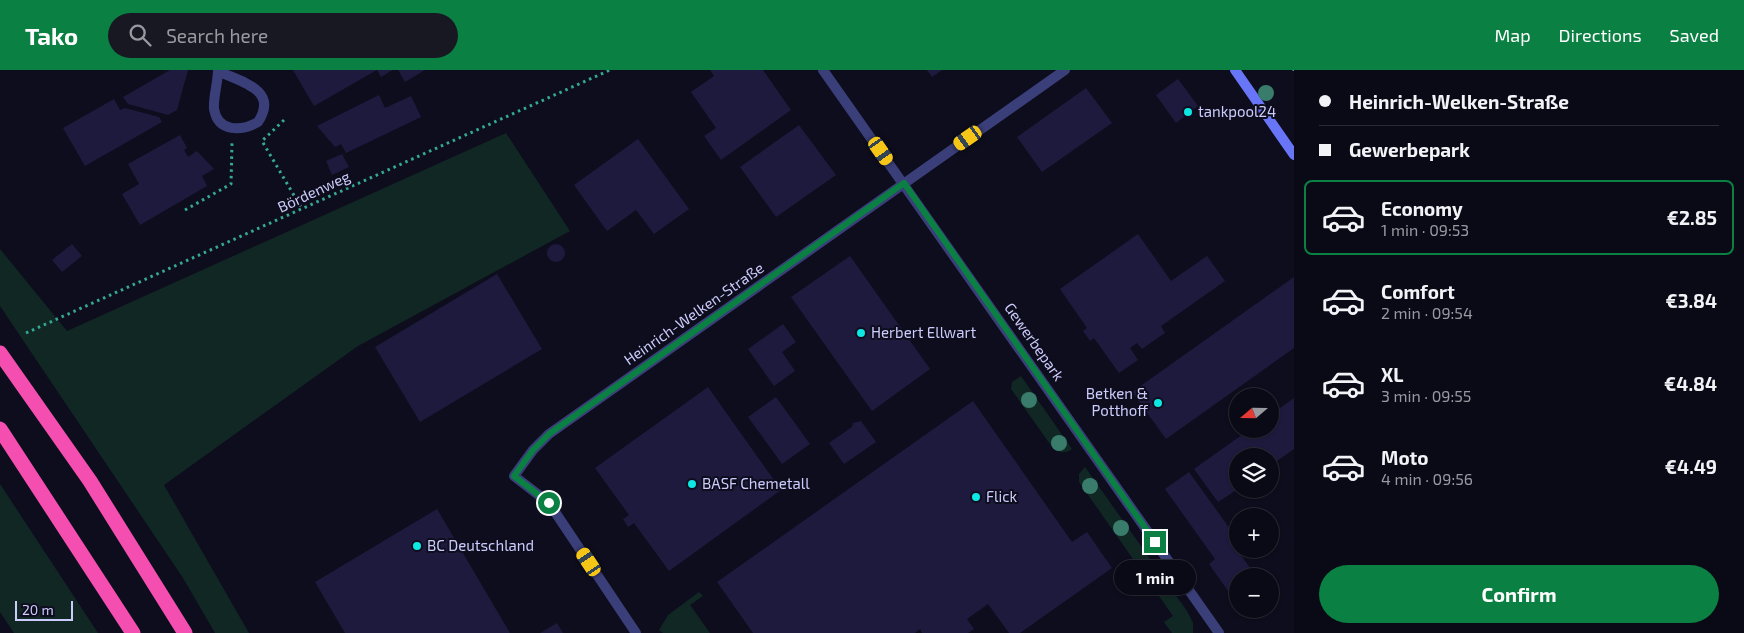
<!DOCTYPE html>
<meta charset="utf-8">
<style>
:root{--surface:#0a0a16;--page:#181823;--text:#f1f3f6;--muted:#999aa1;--line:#2a2b35;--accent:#0b8043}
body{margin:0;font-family:"Exo 2",sans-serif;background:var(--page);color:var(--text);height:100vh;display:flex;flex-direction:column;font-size:19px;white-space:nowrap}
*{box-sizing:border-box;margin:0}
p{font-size:16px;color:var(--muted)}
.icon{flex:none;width:28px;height:28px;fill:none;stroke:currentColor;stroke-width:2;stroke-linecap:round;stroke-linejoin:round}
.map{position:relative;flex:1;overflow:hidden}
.drawer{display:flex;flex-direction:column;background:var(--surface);width:450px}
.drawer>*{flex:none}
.banner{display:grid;align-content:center;height:110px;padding:0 25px;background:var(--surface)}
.needle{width:32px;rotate:250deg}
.fabs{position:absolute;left:1229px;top:318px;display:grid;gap:10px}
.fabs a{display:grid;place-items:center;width:50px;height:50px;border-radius:50%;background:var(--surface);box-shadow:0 1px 4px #0004,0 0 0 1px var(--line);font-size:25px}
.scale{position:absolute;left:15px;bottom:12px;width:58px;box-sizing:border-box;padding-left:5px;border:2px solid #ccccfc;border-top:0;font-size:14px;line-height:18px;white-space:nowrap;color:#ccccfc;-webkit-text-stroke:4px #0e0d1d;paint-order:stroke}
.end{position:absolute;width:22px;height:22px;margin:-11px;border:6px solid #0b8043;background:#fff;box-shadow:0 0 0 2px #fff}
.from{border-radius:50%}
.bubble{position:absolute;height:35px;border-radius:18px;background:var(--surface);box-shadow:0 1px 4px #0004,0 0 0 1px var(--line);font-size:16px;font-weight:700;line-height:35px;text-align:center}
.car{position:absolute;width:15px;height:30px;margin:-15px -8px;border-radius:6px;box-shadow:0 0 4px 1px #0007;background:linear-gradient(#f5c518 24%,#345 0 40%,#f5c518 0 76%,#345 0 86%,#f5c518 0)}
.banner b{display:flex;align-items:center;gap:18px;height:48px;font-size:19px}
.banner b+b{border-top:1px solid var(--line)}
.banner i{width:12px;height:12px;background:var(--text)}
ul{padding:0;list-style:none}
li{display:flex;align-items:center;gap:15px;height:75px;margin:0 10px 8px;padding:0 15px;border:2px solid transparent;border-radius:8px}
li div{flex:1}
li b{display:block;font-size:19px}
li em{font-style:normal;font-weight:700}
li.active{border-color:var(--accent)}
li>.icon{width:45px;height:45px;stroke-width:1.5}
.cta{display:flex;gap:10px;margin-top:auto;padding:10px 25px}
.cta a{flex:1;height:58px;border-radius:30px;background:var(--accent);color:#fff;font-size:20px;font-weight:700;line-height:58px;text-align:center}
header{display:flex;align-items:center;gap:30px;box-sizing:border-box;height:70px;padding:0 25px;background:var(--accent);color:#fff}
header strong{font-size:24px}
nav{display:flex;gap:28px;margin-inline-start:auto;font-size:18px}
.search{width:350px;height:45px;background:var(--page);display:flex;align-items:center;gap:12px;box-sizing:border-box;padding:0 18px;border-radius:28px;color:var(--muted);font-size:19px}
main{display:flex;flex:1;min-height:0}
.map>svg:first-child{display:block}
.green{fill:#102723}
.building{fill:#1d1a3d}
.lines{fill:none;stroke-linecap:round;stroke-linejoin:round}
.path{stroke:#34a994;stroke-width:3;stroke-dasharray:2.5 4;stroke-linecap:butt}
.minor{stroke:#3a3f7a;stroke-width:10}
.secondary{stroke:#6875f7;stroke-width:10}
.motorway{stroke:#f54eb1;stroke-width:15}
.tree{fill:#397c6b}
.route{stroke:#0b8043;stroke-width:6}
.poi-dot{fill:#0de8e4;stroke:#0e0d1d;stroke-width:2}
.labels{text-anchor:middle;stroke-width:4;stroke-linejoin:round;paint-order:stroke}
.poi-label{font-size:15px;fill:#ccccfc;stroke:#0e0d1d;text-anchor:start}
.street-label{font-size:15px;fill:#ccccfc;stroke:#0e0d1d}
</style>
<header>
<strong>Tako</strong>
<div class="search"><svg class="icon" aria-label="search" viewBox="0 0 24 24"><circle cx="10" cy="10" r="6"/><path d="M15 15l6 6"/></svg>Search here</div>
<nav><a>Map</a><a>Directions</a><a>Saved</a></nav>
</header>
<main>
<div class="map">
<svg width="1294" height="563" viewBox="0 0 1294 563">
<rect width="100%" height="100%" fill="#0e0d1d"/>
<!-- green -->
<g class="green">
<path d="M 506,63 L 570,161 L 358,276 L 164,415 L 249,563 L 215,563 L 183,508 L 0,236 L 0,179 L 67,261 Z"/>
<path d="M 1021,306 L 1072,379 C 1065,384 1058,383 1052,377 L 1011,319 L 1012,312 Z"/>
<path d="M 1085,397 L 1187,541 L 1193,553 L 1193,563 L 1172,563 L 1164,552 L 1173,546 L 1079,412 L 1079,404 Z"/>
<path d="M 0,414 L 98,563 L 14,563 L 0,542 Z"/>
<path d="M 699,522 L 703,526 L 690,535 L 710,563 L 663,563 L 659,560 L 668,545 Z"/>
</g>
<!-- building -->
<g class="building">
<path d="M 170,0 L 188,0 L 177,40 L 168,45 L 128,34 L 123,27 Z"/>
<path d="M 293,0 L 393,0 L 381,7 L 377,0 L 314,36 Z"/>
<path d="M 398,0 L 425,0 L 405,12 Z"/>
<path d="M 710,0 L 763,0 L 791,40 L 721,90 L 704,66 L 716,58 L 691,22 L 714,6 Z"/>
<path d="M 927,0 L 942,0 L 932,7 Z"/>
<path d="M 1178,9 L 1198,36 L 1176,53 L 1156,25 Z"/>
<path d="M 1086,18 L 1112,53 L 1042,102 L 1017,67 Z"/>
<path d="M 379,25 L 385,38 L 411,26 L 421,47 L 346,83 L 341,74 L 335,77 L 317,56 Z"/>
<path d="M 114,29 L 120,40 L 125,38 L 159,47 L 162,52 L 85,96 L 63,58 Z"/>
<path d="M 799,55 L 836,105 L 776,147 L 740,97 Z"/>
<path d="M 180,65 L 187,78 L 184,80 L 188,87 L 197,81 L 214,99 L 202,106 L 207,116 L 140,155 L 122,124 L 139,114 L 128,94 Z"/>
<path d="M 638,69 L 689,139 L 654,164 L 636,140 L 607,161 L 574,115 Z"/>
<path d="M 342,84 L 349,97 L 332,105 L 326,91 Z"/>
<path d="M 1138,164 L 1171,211 L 1207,186 L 1225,211 L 1161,256 L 1165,263 L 1142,279 L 1137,273 L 1130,278 L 1138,290 L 1119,303 L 1094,268 L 1090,271 L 1083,261 L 1087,258 L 1060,219 Z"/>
<circle cx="556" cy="183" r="9"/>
<path d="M 72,174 L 82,186 L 62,202 L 52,190 Z"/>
<path d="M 850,186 L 930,299 L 872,341 L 791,227 Z"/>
<path d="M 497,204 L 542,279 L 420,352 L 375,277 Z"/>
<path d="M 1294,207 L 1294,278 L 1166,369 L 1132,322 Z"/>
<path d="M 783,254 L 796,272 L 782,282 L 795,301 L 774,316 L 748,279 Z"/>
<path d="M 708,317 L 781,420 L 669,501 L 634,453 L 628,457 L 623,449 L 629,445 L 595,398 Z"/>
<path d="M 776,327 L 810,374 L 782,394 L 748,347 Z"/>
<path d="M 1294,328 L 1294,379 L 1270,396 L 1270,386 L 1238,386 L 1238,419 L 1218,432 L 1194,399 L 1250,359 L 1270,359 L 1270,345 Z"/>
<path d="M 973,331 L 1072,472 L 1087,462 L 1112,498 L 1020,563 L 1009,563 L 988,534 L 967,549 L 974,559 L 968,563 L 922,563 L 920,559 L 915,563 L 753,563 L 717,512 Z"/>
<path d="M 861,351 L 876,372 L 844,394 L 829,373 L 852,357 L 853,353 Z"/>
<path d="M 1189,402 L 1238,470 L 1238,474 L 1235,477 L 1256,506 L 1238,506 L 1238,525 L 1233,528 L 1209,494 L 1215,489 L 1165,419 Z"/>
<path d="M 437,439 L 510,563 L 345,563 L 315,512 Z"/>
<path d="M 557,553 L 563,563 L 540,563 Z"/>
</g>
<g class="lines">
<!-- path -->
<g class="path">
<path d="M 1294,0 L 1294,1"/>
<path d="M 284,50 L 262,71 L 302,139"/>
<path d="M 185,140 L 231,114 L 232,72"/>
<path d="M 26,263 L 610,0"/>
</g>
<!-- minor -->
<g class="minor">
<path d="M 218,0 C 218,13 213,27 214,39 C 218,63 242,61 258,52 C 280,19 238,11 218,1"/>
<path d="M 823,0 L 1219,563"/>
<path d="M 636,563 L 549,433 L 514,406 L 533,380 L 549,364 L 1065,0"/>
</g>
<!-- secondary -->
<path class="secondary" d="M 1235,0 L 1294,85"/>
<!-- motorway -->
<g class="motorway">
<path d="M 0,283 L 90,411 L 185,563"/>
<path d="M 0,359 L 133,563"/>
</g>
</g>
<!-- trees -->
<g class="tree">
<circle cx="1266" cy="23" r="8"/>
<circle cx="1029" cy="330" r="8"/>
<circle cx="1059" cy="373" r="8"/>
<circle cx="1090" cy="416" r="8"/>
<circle cx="1121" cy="458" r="8"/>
<circle cx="1152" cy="504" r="8"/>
</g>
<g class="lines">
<!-- route -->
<path class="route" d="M 549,433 L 514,406 L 533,380 L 549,364 L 904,113 L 1155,472"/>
</g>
<!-- markers -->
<g class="poi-dot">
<circle cx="1188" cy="42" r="5"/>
<circle cx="861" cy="263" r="5"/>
<circle cx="1158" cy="333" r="5"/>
<circle cx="692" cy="414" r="5"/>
<circle cx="976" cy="427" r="5"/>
<circle cx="417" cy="476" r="5"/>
</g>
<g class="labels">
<!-- poi labels -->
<g class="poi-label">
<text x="1198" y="47">tankpool24</text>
<text x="871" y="268">Herbert Ellwart</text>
<text x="1148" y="329" text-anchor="end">Betken &amp;<tspan x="1148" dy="17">Potthoff</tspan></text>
<text x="702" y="419">BASF Chemetall</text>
<text x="986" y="432">Flick</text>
<text x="427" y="481">BC Deutschland</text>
</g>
<!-- street labels -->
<g class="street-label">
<text transform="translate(314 122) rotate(-25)" y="5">Bördenweg</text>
<text transform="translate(694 244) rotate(-35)" y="5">Heinrich-Welken-Straße</text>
<text transform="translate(1034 272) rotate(55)" y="5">Gewerbepark</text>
</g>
</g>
</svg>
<div class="fabs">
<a><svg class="needle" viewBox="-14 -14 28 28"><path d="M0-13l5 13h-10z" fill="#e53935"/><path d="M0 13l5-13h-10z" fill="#999aa1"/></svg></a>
<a><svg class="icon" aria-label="layers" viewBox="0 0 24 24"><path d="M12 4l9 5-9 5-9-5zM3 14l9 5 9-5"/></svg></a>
<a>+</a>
<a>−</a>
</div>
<div class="scale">20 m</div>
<i class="end from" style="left:549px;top:433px"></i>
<i class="end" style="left:1155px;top:472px"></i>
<div class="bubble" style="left:1114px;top:490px;width:82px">1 min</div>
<i class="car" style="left:968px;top:68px;rotate:235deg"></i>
<i class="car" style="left:881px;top:81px;rotate:145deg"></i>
<i class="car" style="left:589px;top:492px;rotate:326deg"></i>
</div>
<section class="drawer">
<div class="banner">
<b><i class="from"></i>Heinrich-Welken-Straße</b>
<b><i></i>Gewerbepark</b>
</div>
<ul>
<li class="active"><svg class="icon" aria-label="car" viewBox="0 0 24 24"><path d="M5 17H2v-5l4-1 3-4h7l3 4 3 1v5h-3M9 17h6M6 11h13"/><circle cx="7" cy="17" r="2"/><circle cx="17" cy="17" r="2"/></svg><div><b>Economy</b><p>1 min · 09:53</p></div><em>€2.85</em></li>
<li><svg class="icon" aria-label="car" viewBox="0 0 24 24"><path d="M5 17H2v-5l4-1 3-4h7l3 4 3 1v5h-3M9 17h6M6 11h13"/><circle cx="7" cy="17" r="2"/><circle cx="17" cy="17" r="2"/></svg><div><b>Comfort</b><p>2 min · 09:54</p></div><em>€3.84</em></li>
<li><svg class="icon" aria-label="car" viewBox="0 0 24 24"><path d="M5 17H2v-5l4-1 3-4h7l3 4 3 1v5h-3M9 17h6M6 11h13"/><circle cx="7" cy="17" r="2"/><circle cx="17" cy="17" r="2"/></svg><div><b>XL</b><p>3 min · 09:55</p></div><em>€4.84</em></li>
<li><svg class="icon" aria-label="car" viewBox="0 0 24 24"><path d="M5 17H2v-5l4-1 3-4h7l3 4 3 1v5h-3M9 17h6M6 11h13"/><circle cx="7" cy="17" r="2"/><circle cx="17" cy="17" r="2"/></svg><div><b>Moto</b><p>4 min · 09:56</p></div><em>€4.49</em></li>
</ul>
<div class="cta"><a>Confirm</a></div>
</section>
</main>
